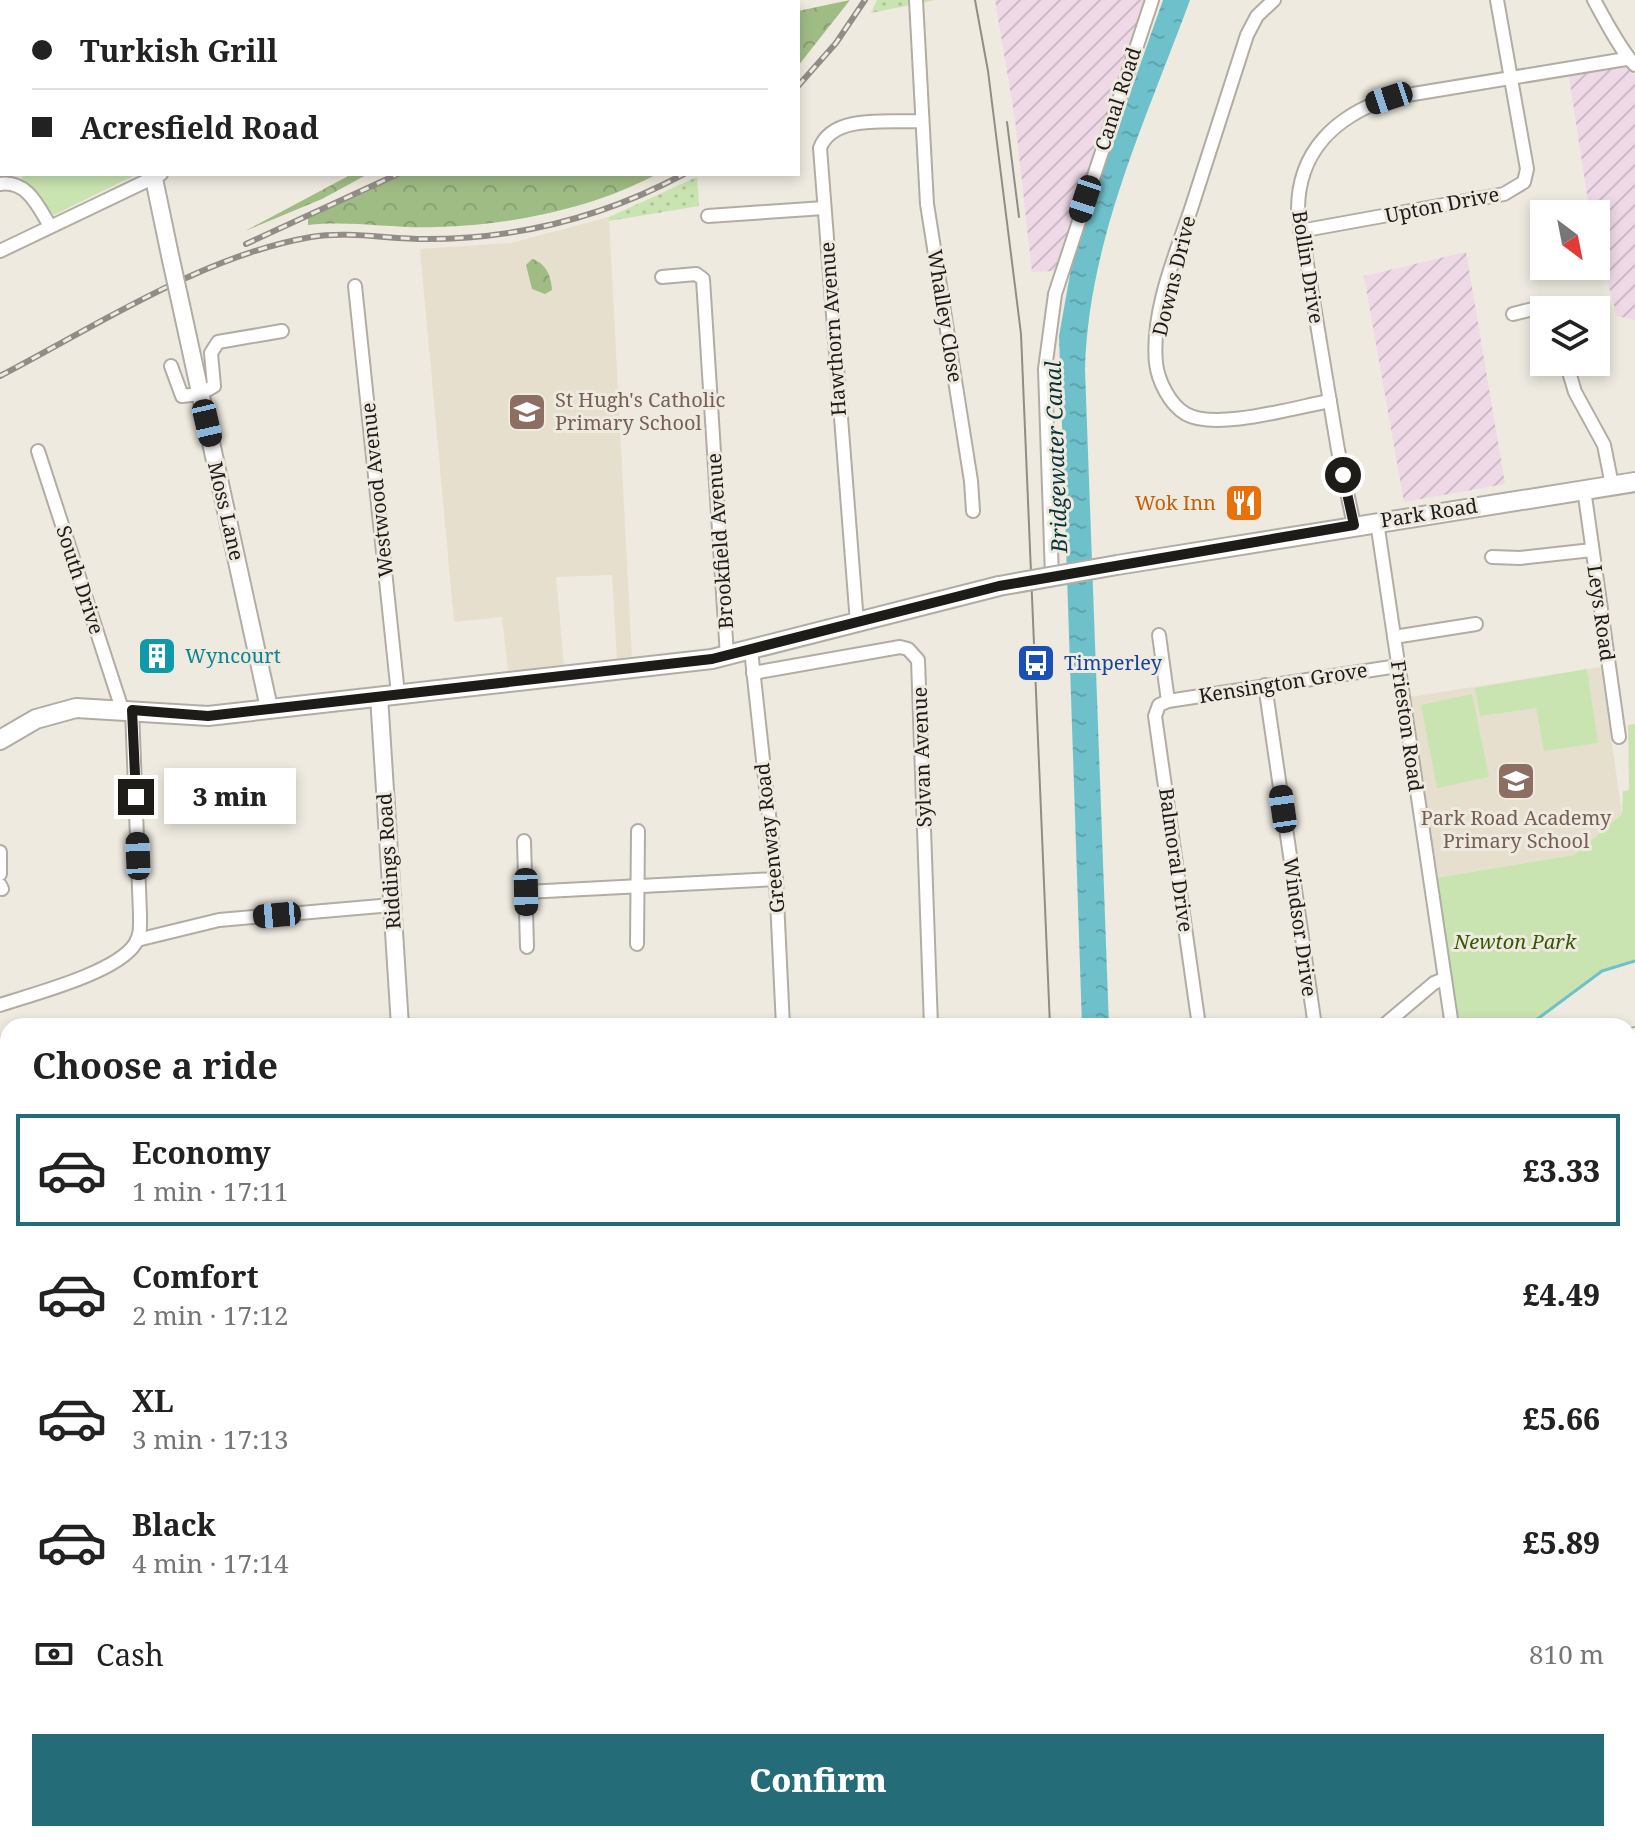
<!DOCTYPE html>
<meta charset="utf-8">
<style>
:root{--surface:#fff;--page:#f2f2f2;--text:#222;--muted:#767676;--line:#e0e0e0;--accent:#246c78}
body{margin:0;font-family:"Noto Serif",serif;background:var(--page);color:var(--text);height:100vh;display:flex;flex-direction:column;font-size:30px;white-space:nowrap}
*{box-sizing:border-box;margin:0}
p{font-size:26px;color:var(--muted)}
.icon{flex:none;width:44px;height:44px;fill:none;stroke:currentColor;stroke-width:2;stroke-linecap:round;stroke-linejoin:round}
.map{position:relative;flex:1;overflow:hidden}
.side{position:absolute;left:0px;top:1018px;width:1636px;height:824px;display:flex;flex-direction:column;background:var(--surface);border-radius:24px 24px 0 0;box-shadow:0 4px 12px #0003}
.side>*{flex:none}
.hud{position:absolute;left:0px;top:0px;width:800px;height:176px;box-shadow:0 4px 12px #0003;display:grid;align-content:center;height:176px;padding:0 32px;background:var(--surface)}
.needle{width:52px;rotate:148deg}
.controls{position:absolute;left:1530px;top:200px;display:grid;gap:16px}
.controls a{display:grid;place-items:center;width:80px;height:80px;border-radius:0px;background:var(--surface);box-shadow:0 4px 12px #0003;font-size:40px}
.end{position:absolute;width:36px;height:36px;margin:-18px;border:10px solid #1e1c19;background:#fff;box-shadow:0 0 0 4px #fff}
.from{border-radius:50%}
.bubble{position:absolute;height:56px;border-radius:0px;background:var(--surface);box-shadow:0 4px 12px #0003;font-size:26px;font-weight:800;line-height:56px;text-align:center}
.car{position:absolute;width:24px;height:48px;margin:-24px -12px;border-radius:10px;box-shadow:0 0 6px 2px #0007;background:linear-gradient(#222 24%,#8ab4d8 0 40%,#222 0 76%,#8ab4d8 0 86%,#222 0)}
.hud b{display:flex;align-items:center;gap:28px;height:76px;font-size:30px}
.hud b+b{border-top:2px solid var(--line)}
.hud i{width:20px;height:20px;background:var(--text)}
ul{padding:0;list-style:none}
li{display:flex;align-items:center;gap:24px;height:112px;margin:0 16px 12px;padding:0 16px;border:4px solid transparent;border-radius:0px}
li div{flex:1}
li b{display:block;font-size:30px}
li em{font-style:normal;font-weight:800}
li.on{border-color:var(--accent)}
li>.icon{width:72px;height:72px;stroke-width:1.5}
h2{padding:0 32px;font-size:36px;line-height:96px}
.pay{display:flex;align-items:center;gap:20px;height:88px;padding:0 32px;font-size:30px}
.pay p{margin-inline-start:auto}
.cta{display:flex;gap:16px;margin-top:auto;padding:16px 32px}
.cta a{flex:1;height:92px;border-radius:0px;background:var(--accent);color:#fff;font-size:32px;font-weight:800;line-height:92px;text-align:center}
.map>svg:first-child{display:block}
.industrial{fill:url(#industrial-furrows)}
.built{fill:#e6dfce}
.grass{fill:url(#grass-dots)}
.forest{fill:url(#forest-crowns)}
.green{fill:#cae4b1}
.water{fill:url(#water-ripples)}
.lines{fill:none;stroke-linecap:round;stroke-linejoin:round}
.stream{stroke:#6ec1cb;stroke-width:3}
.minor-casing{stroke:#b1ada4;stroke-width:16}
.tertiary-casing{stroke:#b1ada4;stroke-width:20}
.secondary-casing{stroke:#b1ada4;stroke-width:22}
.minor{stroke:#fff;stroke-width:12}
.tertiary{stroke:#fff;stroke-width:16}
.secondary{stroke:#fff;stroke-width:18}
.tram{stroke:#908d86;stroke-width:2}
.rail-casing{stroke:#908d86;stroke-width:6}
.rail{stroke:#eeeae0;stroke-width:3;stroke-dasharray:9;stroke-linecap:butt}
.tertiary-bridge-casing{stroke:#b1ada4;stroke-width:20;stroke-linecap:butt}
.secondary-bridge-casing{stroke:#b1ada4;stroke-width:22;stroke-linecap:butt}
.tertiary-bridge{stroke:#fff;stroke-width:16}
.secondary-bridge{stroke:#fff;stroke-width:18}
.route{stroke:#1e1c19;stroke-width:10}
.labels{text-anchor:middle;stroke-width:6;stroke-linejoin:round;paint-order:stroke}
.street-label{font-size:20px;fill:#1e1c19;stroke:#eeeae0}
.education-label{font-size:20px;fill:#785e54;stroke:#eeeae0;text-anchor:start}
.food-label{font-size:20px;fill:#c56008;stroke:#eeeae0;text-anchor:end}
.culture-label{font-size:20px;fill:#0d838f;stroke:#eeeae0;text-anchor:start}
.transit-label{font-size:20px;fill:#164399;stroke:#eeeae0;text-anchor:start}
.park-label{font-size:20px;font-style:italic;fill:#365600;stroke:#eeeae0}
.water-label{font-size:22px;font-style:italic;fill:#083237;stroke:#eeeae0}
</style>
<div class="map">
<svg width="1635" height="1842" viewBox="0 0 1635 1842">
<defs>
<pattern id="industrial-furrows" width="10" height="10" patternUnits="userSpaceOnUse" patternTransform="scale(2)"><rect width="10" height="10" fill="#efd9e7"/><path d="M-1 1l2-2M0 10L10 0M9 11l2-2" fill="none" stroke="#ccbac6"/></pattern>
<pattern id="grass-dots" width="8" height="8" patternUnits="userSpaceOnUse" patternTransform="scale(2)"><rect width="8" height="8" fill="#cae4b1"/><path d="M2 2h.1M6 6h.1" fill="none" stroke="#adc398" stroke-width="1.8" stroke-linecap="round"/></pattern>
<pattern id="forest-crowns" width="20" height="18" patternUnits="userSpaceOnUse" patternTransform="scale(2)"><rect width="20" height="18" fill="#a0bc85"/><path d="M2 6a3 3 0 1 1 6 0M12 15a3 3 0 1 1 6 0" fill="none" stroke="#89a172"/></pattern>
<pattern id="water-ripples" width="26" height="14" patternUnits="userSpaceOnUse" patternTransform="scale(2)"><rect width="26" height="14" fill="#6ec1cb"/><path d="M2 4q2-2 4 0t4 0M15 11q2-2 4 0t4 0" fill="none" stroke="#5fa5ae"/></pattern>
</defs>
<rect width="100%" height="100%" fill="#eeeae0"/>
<!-- industrial -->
<g class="industrial">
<path d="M 995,0 L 1148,0 L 1055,271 L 1032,272 L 1015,119 Z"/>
<path d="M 1628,64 L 1635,76 L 1635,320 L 1617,316 L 1602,262 L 1596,262 L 1596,214 L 1590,214 L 1568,70 Z"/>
<path d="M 1466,252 L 1505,484 L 1404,502 L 1364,276 Z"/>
</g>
<!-- built -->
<g class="built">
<path d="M 609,217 L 632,659 L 617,660 L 612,575 L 556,577 L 564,665 L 508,671 L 502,617 L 454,622 L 420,249 L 511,243 Z"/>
<path d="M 1601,667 L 1622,814 L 1574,855 L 1430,879 L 1403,698 Z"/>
</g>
<!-- grass -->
<g class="grass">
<path d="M 877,0 L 936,0 L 871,13 Z"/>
<path d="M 697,177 L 699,206 L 609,221 L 609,217 Z"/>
</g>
<!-- forest -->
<g class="forest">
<path d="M 850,0 L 798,66 L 798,11 Z"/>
<path d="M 352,174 L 368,174 L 322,199 L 245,231 Z"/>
<path d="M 403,174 L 657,174 C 592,209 510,225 437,227 C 394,229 352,220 308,225 L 308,216 Z"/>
<path d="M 532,259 C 546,263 551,276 552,290 L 545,294 L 532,289 L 526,265 Z"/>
</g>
<!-- green -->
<g class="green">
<path d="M 0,0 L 72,2 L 2,2 L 2,77 Z"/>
<path d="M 22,174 L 137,174 L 54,215 L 22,181 Z"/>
<path d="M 1587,669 L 1598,743 L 1544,751 L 1536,708 L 1480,716 L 1475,688 Z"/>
<path d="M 1472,694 L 1489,777 L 1437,788 L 1421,705 Z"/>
<path d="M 1635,724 L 1635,961 L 1602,971 L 1528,1026 L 1448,1026 L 1430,879 L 1574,855 L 1622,814 L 1623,791 L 1629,790 L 1628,725 Z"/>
<path d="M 806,1834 L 1057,1834 L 1057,1842 L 796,1842 Z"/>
</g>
<!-- water -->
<path class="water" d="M 1163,0 L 1190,0 C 1146,120 1088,241 1085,370 L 1109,1026 L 1082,1026 L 1059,336 L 1074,252 Z"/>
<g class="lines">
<!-- stream -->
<g class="stream">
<path d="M 1528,1026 L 1602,971 L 1635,961"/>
<path d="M 790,1842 L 800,1834"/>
</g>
<defs>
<g id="minor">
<path d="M 225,0 L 226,2"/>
<path d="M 339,0 L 339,2"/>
<path d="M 496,0 L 497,2"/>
<path d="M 916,0 L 927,204 L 971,481 L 973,511"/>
<path d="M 1274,0 L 1257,16 L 1247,35 C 1228,93 1210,151 1191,209 C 1175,256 1151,312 1156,363 C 1158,381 1170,405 1186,414 C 1216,431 1296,407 1330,401"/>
<path d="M 1594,0 C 1605,20 1621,51 1635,65"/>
<path d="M 512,2 L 515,0"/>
<path d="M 0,184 C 27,180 38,206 50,226"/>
<path d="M 708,216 L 824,208"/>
<path d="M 1300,231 L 1504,194 L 1524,182 L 1527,169 L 1497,0"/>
<path d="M 0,251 L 161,174"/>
<path d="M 662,277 L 696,274 L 703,279 L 727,656"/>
<path d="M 355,286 L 398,694"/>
<path d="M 1513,314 L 1537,308 L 1549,310"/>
<path d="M 1566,362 L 1575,392 L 1604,445 L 1612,485"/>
<path d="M 171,366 L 182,396 L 200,394 L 214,386 L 211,353 L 218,342 L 282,331"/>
<path d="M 38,451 L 122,709"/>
<path d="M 1584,489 L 1619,737"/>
<path d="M 1377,522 L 1452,1026"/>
<path d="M 1354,525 L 1338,450 L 1298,210 C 1298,151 1336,116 1389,98 L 1626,59"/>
<path d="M 1492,557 L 1520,558 L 1592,550"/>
<path d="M 1052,577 L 1045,369 L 1055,294 L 1152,0"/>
<path d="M 857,623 L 820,148 C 833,113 892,123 922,121"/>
<path d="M 1159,635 L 1168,701"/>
<path d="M 1394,637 L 1476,624"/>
<path d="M 751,650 L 776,879 L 783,1026"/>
<path d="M 753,673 L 900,647 L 908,649 L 918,660 L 931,1026"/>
<path d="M 1265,685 L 1315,1026"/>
<path d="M 524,841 L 527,947"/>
<path d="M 0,852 L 0,874"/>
<path d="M 0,885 L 2,889"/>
<path d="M 526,892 L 776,879"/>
<path d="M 137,940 L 219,920 L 392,905"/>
<path d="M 637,944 L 638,831"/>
<path d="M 0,1005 C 33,994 116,973 135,944 C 141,935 140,925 140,914 L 132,710"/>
<path d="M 1199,1026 L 1155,716 L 1159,705 L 1168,701 L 1398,666"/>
<path d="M 1383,1026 L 1434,983 L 1444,979"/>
<path d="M 1628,1039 L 1635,1034"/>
<path d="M 0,1214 L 8,1213"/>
<path d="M 1628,1291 L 1635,1292"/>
<path d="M 0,1438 L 8,1440"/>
<path d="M 1628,1561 L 1635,1560"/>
<path d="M 0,1576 L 8,1578"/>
<path d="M 1628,1698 L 1635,1697"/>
<path d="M 0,1703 L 8,1705"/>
<path d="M 1628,1829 L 1635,1828"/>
<path d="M 452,1834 L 480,1842"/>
<path d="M 732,1834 L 736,1842"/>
<path d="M 1413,1834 L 1414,1842"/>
<path d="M 1556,1838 L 1557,1842"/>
<path d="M 512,1842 L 526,1834"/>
<path d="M 1254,1842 L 1299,1841"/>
<path d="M 1601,1842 L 1616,1834"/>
</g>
<g id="tertiary">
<path d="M 83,0 L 84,2"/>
<path d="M 153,174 L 171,260"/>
<path d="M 179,296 L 269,708"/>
<path d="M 379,696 L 400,1026"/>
<path d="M 307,1842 L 309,1834"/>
</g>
<g id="secondary">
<path d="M 1117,565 L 1635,482"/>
<path d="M 0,740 L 36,719 L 76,708 L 208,716 L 712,659 L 999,586"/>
</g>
</defs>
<!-- minor casing -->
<use href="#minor" class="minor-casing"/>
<!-- tertiary casing -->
<use href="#tertiary" class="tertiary-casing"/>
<!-- secondary casing -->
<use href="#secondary" class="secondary-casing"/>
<!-- minor -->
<use href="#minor" class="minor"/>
<!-- tertiary -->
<use href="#tertiary" class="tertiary"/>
<!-- secondary -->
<use href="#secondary" class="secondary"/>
<!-- tram -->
<g class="tram">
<path d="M 975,0 L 988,71 L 1021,334 L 1050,1026"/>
<path d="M 1007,122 L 1019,217"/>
<path d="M 1087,1834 L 1087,1842"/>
</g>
<defs>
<g id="rail">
<path d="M 798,86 L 836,43 L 865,0"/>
<path d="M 246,244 L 398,174"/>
<path d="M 0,376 C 98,325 202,256 311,237 C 349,231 388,239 426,239 C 517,239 604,217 684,174"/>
</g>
</defs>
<!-- rail casing -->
<use href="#rail" class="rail-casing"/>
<!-- rail -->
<use href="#rail" class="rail"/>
<defs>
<path id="tertiary-bridge" d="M 171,260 L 179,296"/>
<path id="secondary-bridge" d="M 999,586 L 1117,565"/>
</defs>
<!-- tertiary-bridge casing -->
<use href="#tertiary-bridge" class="tertiary-bridge-casing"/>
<!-- secondary-bridge casing -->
<use href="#secondary-bridge" class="secondary-bridge-casing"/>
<!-- tertiary-bridge -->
<use href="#tertiary-bridge" class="tertiary-bridge"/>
<!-- secondary-bridge -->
<use href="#secondary-bridge" class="secondary-bridge"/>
</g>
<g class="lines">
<!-- route -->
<path class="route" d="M 136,797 L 132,710 L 208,716 L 712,659 L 999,586 L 1354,525 L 1343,475"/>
</g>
<!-- icons -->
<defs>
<symbol id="school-square" viewBox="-11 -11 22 22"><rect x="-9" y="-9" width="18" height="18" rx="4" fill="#8d6e63" stroke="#eeeae0"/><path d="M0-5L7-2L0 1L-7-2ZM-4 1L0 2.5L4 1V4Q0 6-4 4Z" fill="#fff"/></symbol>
<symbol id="restaurant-square" viewBox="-11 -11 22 22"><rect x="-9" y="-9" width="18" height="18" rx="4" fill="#e8710a" stroke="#eeeae0"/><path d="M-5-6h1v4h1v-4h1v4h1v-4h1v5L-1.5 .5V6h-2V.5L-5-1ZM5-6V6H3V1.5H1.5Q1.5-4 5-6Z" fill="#fff"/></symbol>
<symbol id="building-square" viewBox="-11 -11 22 22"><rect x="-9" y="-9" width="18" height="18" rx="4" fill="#0f9aa8" stroke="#eeeae0"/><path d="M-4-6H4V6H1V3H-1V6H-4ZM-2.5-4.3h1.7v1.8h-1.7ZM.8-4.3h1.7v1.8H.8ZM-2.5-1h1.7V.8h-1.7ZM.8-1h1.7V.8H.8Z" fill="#fff"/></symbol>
<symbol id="bus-square" viewBox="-11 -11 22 22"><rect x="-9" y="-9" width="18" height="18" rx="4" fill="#1a4fb4" stroke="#eeeae0"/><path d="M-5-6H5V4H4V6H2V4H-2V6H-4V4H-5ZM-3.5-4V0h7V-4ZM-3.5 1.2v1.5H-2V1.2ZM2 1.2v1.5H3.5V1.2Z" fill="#fff"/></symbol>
</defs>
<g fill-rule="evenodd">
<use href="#school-square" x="505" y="390" width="44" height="44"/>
<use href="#restaurant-square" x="1222" y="481" width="44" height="44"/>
<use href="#building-square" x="135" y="634" width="44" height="44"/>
<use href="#bus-square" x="1014" y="641" width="44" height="44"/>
<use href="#school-square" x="1494" y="759" width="44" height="44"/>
</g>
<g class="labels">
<!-- street labels -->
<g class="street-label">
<text transform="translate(1118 99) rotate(-72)" y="7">Canal Road</text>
<text transform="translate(1442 205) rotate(-11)" y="7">Upton Drive</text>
<text transform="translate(1308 267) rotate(81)" y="7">Bollin Drive</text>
<text transform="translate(1174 276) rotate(-76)" y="7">Downs Drive</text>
<text transform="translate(945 316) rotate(81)" y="7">Whalley Close</text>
<text transform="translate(833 329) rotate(-94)" y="7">Hawthorn Avenue</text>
<text transform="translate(377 490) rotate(-96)" y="7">Westwood Avenue</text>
<text transform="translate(226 511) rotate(77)" y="7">Moss Lane</text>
<text transform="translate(1429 513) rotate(-9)" y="7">Park Road</text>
<text transform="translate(720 541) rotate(-94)" y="7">Brookfield Avenue</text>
<text transform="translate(80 580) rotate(72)" y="7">South Drive</text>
<text transform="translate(1601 613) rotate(82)" y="7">Leys Road</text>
<text transform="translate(1283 683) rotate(-9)" y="7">Kensington Grove</text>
<text transform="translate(1407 726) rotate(82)" y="7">Frieston Road</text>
<text transform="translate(922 757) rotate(-92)" y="7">Sylvan Avenue</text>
<text transform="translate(770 838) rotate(-96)" y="7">Greenway Road</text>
<text transform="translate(1176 860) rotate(82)" y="7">Balmoral Drive</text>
<text transform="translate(389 861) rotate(-94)" y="7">Riddings Road</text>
<text transform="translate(1300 927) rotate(82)" y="7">Windsor Drive</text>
</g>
<!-- education labels -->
<g class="education-label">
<text x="555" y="407">St Hugh's Catholic<tspan x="555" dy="23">Primary School</tspan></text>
<text x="1516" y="825" text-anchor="middle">Park Road Academy<tspan x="1516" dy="23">Primary School</tspan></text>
</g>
<!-- food labels -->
<g class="food-label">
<text x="1216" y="510">Wok Inn</text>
</g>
<!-- culture labels -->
<g class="culture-label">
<text x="185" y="663">Wyncourt</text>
</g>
<!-- transit labels -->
<g class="transit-label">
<text x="1064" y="670">Timperley</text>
</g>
<!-- park labels -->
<g class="park-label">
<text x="1515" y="949">Newton Park</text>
</g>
<!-- water labels -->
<g class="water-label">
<text transform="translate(1056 457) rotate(-92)" y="8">Bridgewater Canal</text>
</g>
</g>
</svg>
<div class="controls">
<a><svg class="needle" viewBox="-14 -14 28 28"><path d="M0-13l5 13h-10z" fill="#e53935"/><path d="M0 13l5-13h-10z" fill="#767676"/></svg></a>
<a><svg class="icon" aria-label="layers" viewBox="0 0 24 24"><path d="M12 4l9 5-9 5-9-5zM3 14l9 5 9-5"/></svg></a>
</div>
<i class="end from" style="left:1343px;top:475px"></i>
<i class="end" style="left:136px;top:797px"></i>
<div class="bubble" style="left:164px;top:768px;width:132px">3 min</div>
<i class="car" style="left:1389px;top:98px;rotate:252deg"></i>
<i class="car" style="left:1085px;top:199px;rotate:198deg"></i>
<i class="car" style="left:207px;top:423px;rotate:167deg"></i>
<i class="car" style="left:1283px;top:809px;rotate:352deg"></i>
<i class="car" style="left:138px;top:856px;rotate:358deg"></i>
<i class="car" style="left:526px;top:892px;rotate:179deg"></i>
<i class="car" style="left:277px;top:915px;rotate:265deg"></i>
<div class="hud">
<b><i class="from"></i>Turkish Grill</b>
<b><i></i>Acresfield Road</b>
</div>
<section class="side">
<h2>Choose a ride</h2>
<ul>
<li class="on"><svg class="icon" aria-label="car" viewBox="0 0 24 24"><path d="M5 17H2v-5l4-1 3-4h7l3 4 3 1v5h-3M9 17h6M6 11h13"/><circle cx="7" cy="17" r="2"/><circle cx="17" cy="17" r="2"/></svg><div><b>Economy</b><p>1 min · 17:11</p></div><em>£3.33</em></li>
<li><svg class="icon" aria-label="car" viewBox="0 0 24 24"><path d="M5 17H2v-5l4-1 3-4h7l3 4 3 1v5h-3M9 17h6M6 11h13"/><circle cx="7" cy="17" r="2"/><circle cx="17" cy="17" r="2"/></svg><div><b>Comfort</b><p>2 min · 17:12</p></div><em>£4.49</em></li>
<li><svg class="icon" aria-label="car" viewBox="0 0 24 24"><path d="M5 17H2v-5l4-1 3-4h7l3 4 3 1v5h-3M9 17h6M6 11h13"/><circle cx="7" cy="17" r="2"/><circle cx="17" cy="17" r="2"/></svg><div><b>XL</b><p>3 min · 17:13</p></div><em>£5.66</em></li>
<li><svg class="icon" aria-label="car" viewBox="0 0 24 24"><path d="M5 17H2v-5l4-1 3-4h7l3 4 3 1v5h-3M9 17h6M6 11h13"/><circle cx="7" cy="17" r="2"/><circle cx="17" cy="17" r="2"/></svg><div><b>Black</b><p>4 min · 17:14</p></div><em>£5.89</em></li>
</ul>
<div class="pay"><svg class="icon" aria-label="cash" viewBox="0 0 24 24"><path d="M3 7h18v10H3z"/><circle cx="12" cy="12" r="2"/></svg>Cash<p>810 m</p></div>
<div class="cta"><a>Confirm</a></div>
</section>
</div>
